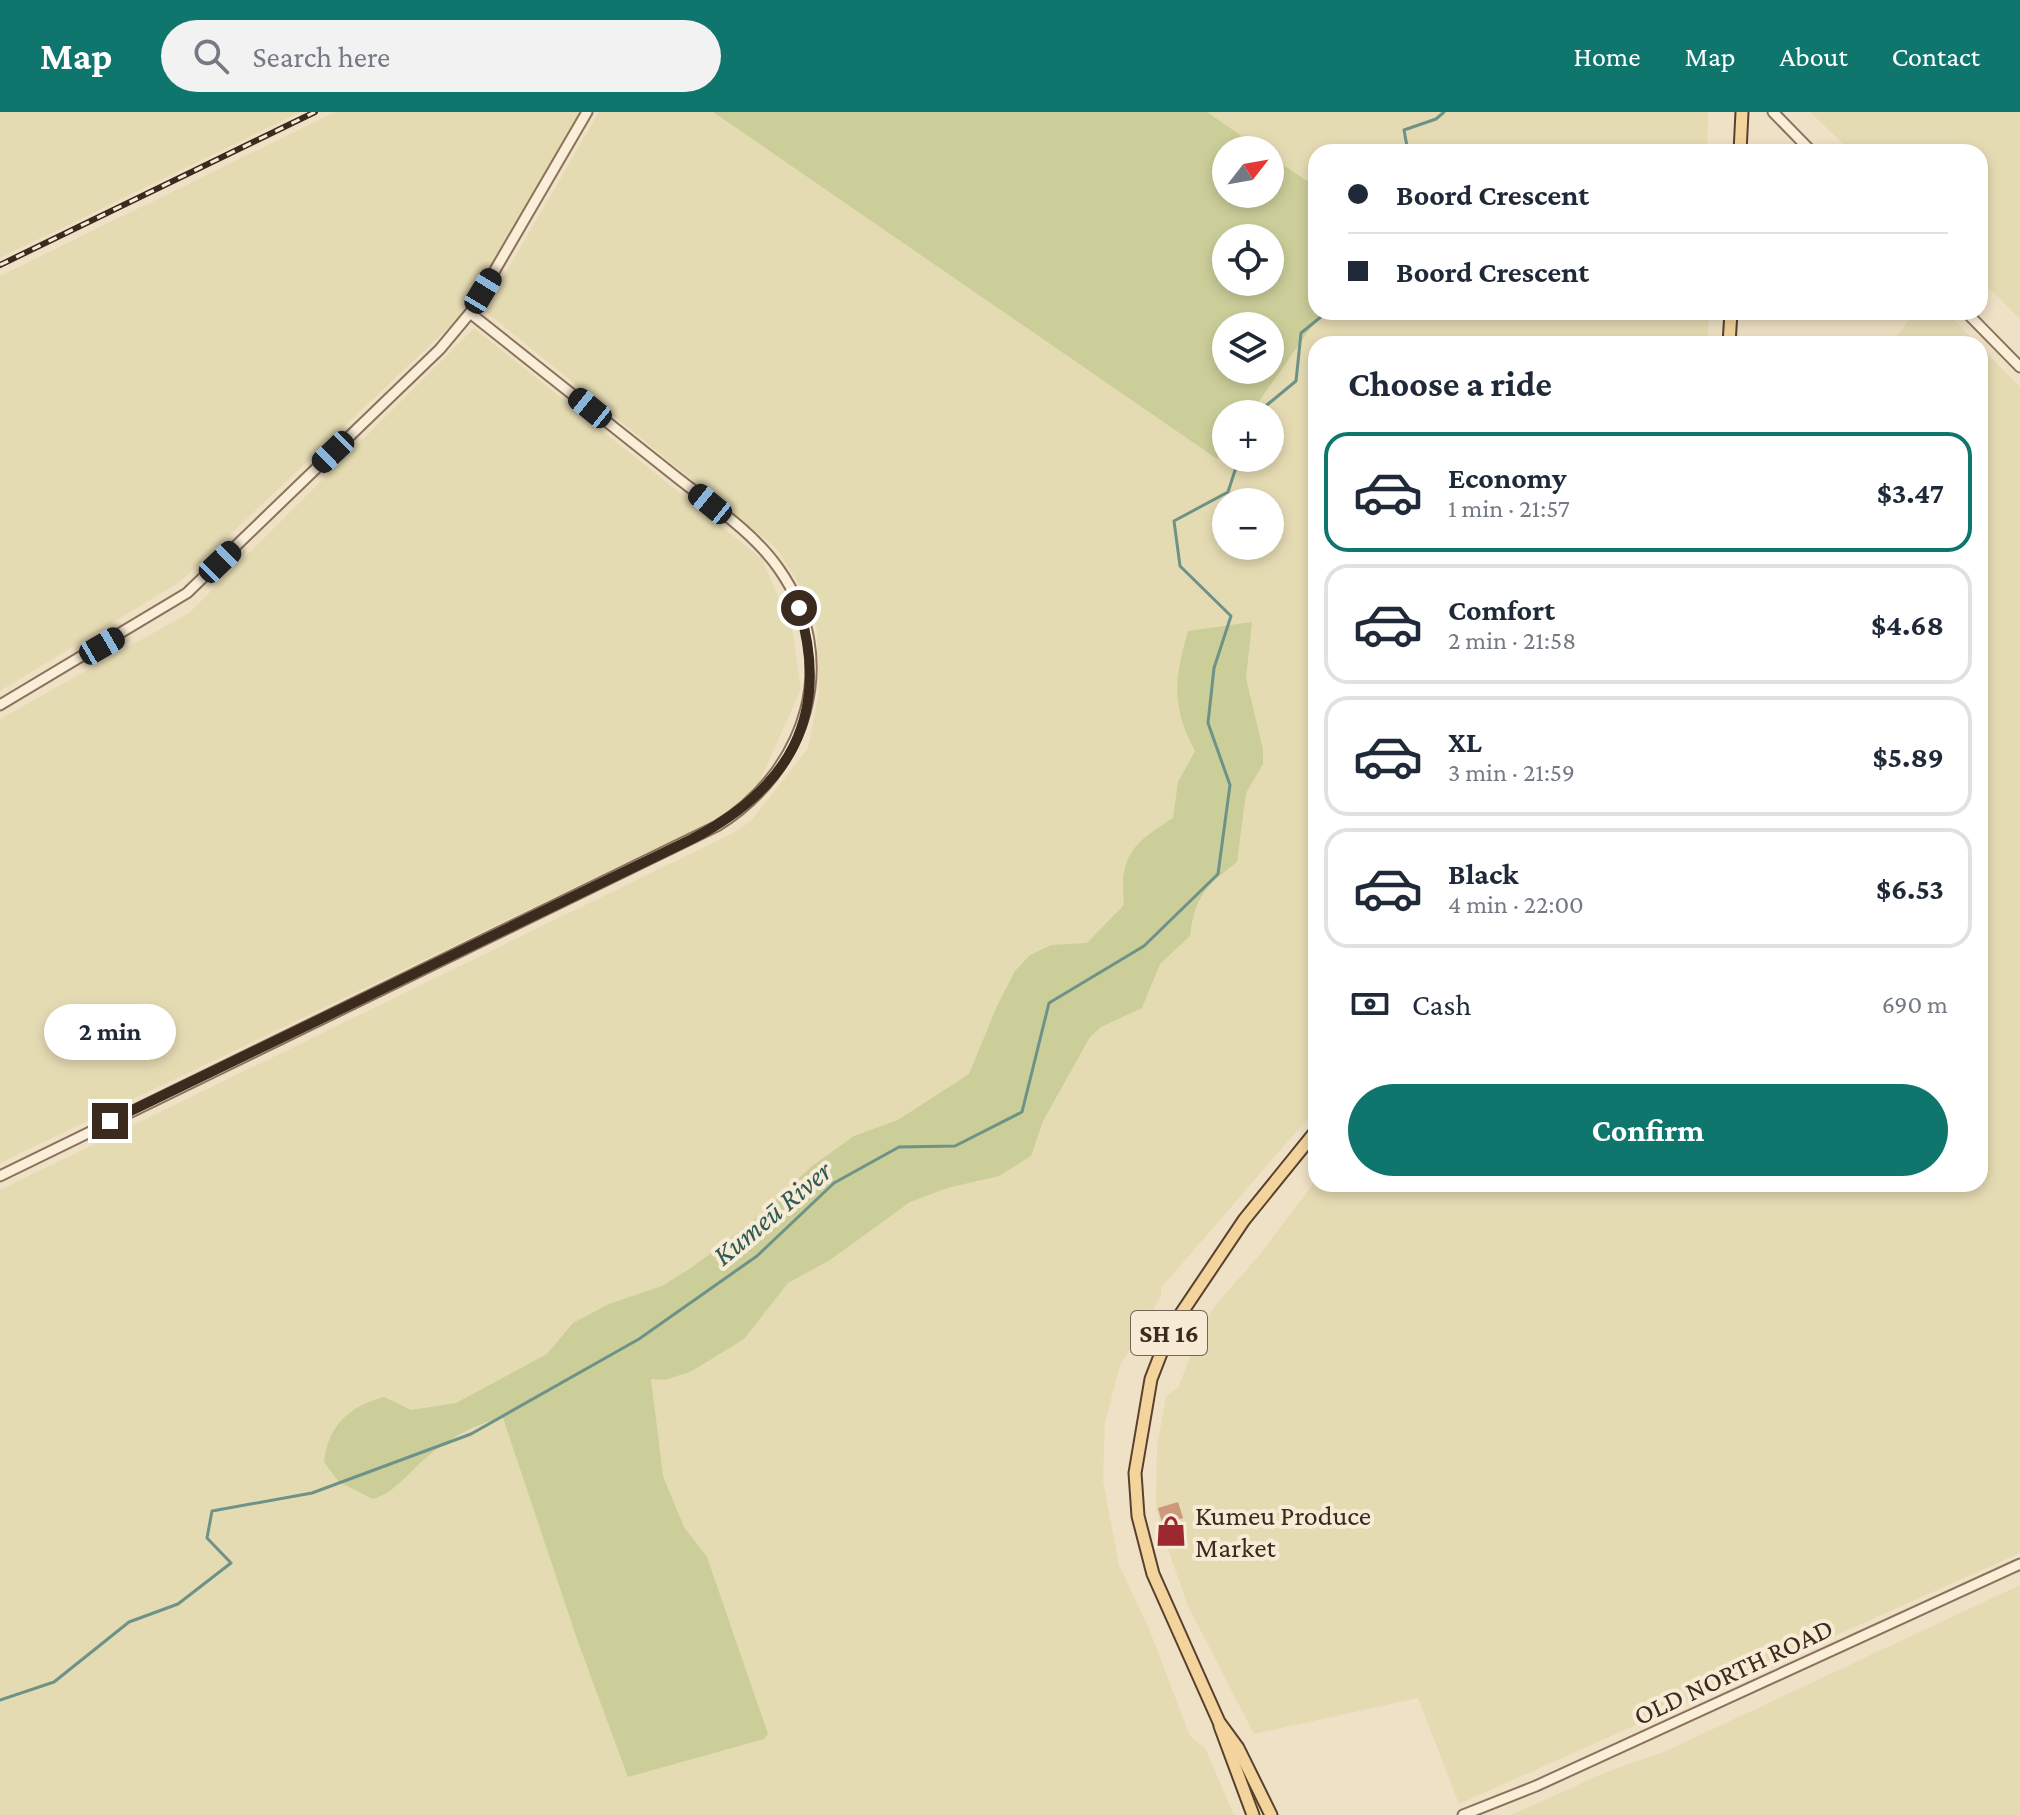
<!DOCTYPE html>
<meta charset="utf-8">
<style>
:root{--surface:#fff;--page:#f2f2f3;--text:#1f2937;--muted:#747a83;--line:#e0e1e3;--accent:#0f766e}
body{margin:0;font-family:"Crimson Pro",serif;background:var(--page);color:var(--text);height:100vh;display:flex;flex-direction:column;font-size:30px;white-space:nowrap}
*{box-sizing:border-box;margin:0}
p{font-size:26px;color:var(--muted)}
.icon{flex:none;width:44px;height:44px;fill:none;stroke:currentColor;stroke-width:2;stroke-linecap:round;stroke-linejoin:round}
.map{position:relative;flex:1;overflow:hidden}
.side{position:absolute;left:1308px;top:224px;width:680px;height:856px;display:flex;flex-direction:column;background:var(--surface);border-radius:24px;box-shadow:0 4px 12px #0003}
.side>*{flex:none}
.banner{position:absolute;left:1308px;top:32px;width:680px;height:176px;border-radius:24px;box-shadow:0 4px 12px #0003;display:grid;align-content:center;height:176px;padding:0 40px;background:var(--surface)}
.needle{width:52px;rotate:59deg}
.fabs{position:absolute;left:1212px;top:24px;display:grid;gap:16px}
.fabs a{display:grid;place-items:center;width:72px;height:72px;border-radius:50%;background:var(--surface);box-shadow:0 4px 12px #0003;font-size:40px}
.end{position:absolute;width:36px;height:36px;margin:-18px;border:10px solid #3b2b1f;background:#fff;box-shadow:0 0 0 4px #fff}
.from{border-radius:50%}
.bubble{position:absolute;height:56px;border-radius:28px;background:var(--surface);box-shadow:0 4px 12px #0003;font-size:26px;font-weight:700;line-height:56px;text-align:center}
.car{position:absolute;width:24px;height:48px;margin:-24px -12px;border-radius:10px;box-shadow:0 0 6px 2px #0007;background:linear-gradient(#222 24%,#8ab4d8 0 40%,#222 0 76%,#8ab4d8 0 86%,#222 0)}
.banner b{display:flex;align-items:center;gap:28px;height:76px;font-size:30px}
.banner b+b{border-top:2px solid var(--line)}
.banner i{width:20px;height:20px;background:var(--text)}
ul{padding:0;list-style:none}
li{display:flex;align-items:center;gap:24px;height:120px;margin:0 16px 12px;padding:0 24px;border:4px solid var(--line);border-radius:24px}
li div{flex:1}
li b{display:block;font-size:30px}
li em{font-style:normal;font-weight:700}
li.current{border-color:var(--accent)}
li>.icon{width:72px;height:72px;stroke-width:1.5}
h2{padding:0 40px;font-size:36px;line-height:96px}
.pay{display:flex;align-items:center;gap:20px;height:88px;padding:0 40px;font-size:30px}
.pay p{margin-inline-start:auto}
.action{display:flex;gap:16px;margin-top:auto;padding:16px 40px}
.action a{flex:1;height:92px;border-radius:48px;background:var(--accent);color:#fff;font-size:32px;font-weight:700;line-height:92px;text-align:center}
header{display:flex;align-items:center;gap:48px;box-sizing:border-box;height:112px;padding:0 40px;background:var(--accent);color:#fff}
header strong{font-size:38px}
nav{display:flex;gap:44px;margin-inline-start:auto;font-size:28px}
.search{width:560px;height:72px;background:var(--page);display:flex;align-items:center;gap:20px;box-sizing:border-box;padding:0 28px;border-radius:44px;color:var(--muted);font-size:30px}
.map>svg:first-child{display:block}
.farmland{fill:#e5dbb3;fill-rule:evenodd}
.green{fill:#cbce99;fill-rule:evenodd}
.lines{fill:none;stroke-linecap:round;stroke-linejoin:round}
.stream{stroke:#6d9287;stroke-width:3}
.building{fill:#ce997b}
.minor-casing{stroke:#8b725b;stroke-width:13}
.major-casing{stroke:#59402f;stroke-width:15}
.minor{stroke:#faeed9;stroke-width:9}
.major{stroke:#f3d49d;stroke-width:11}
.rail-casing{stroke:#3b2b1f;stroke-width:6}
.rail{stroke:#f7ebd5;stroke-width:3;stroke-dasharray:9;stroke-linecap:butt}
.route{stroke:#3b2b1f;stroke-width:10}
.labels{text-anchor:middle;stroke-width:8;stroke-linejoin:round;paint-order:stroke}
.shield{fill:#f7ebd5;stroke:#736556;stroke-width:2}
.shield-label{font-size:26px;font-weight:bold;fill:#3b2b1f}
.poi-label{font-size:28px;fill:#3b2b1f;stroke:#f7ebd5;text-anchor:start}
.street-label{font-size:28px;fill:#3b2b1f;stroke:#f7ebd5}
.water-label{font-size:30px;font-style:italic;fill:#2e5b56;stroke:#f7ebd5}
</style>
<header>
<strong>Map</strong>
<div class="search"><svg class="icon" aria-label="search" viewBox="0 0 24 24"><circle cx="10" cy="10" r="6"/><path d="M15 15l6 6"/></svg>Search here</div>
<nav><a>Home</a><a>Map</a><a>About</a><a>Contact</a></nav>
</header>
<div class="map">
<svg width="2020" height="1703" viewBox="0 0 2020 1703">
<rect width="100%" height="100%" fill="#efe1c5"/>
<!-- farmland -->
<g class="farmland">
<path d="M 0,0 L 301,0 L 0,146 Z"/>
<path d="M 335,0 L 581,0 L 466,199 L 180,470 L 0,579 L 0,164 Z"/>
<path d="M 599,0 L 713,0 L 1217,347 L 1226,335 L 1226,346 L 1270,346 L 1270,302 L 1250,302 L 1322,200 L 1709,200 L 1707,232 L 1316,232 L 1316,997 L 1161,1176 L 1161,1184 L 1120,1254 L 1105,1310 L 1103,1369 L 1119,1453 L 1148,1514 L 1190,1624 L 1205,1636 L 1234,1703 L 0,1703 L 0,1078 L 731,722 L 751,709 L 808,636 L 819,580 L 817,518 L 804,481 L 778,438 L 484,198 ZM 1226,390 L 1270,390 L 1270,434 L 1226,434 Z"/>
<path d="M 1207,0 L 1708,0 L 1707,40 L 1316,40 L 1316,75 L 1270,44 L 1270,38 L 1262,38 Z"/>
<path d="M 1810,0 L 2020,0 L 2020,207 L 1980,167 L 1980,40 L 1852,40 Z"/>
<path d="M 1916,200 L 1946,200 L 1978,232 L 1890,232 Z"/>
<path d="M 474,216 L 762,447 L 792,517 L 801,577 L 758,673 L 724,704 L 0,1051 L 0,607 L 189,501 Z"/>
<path d="M 1980,234 L 2020,275 L 2020,1441 L 1459,1692 L 1418,1586 L 1254,1622 L 1188,1494 L 1170,1443 L 1156,1398 L 1157,1336 L 1166,1285 L 1179,1274 L 1199,1220 L 1217,1191 L 1257,1146 L 1316,1068 L 1316,1072 L 1980,1072 Z"/>
<path d="M 2020,1473 L 2020,1703 L 1511,1703 L 1604,1661 L 1666,1639 Z"/>
</g>
<!-- green -->
<g class="green">
<path d="M 713,0 L 1207,0 L 1262,38 L 1226,38 L 1226,82 L 1270,82 L 1270,44 L 1316,75 L 1316,200 L 1322,200 L 1250,302 L 1226,302 L 1226,335 L 1217,347 ZM 1226,126 L 1270,126 L 1270,170 L 1226,170 ZM 1226,214 L 1270,214 L 1270,258 L 1226,258 Z"/>
<path d="M 1252,510 L 1246,566 L 1263,638 L 1263,652 L 1246,681 L 1237,750 C 1206,774 1195,784 1190,824 L 1160,852 L 1142,896 L 1101,915 L 1090,925 L 1043,1009 L 1031,1044 L 999,1064 L 947,1076 L 910,1090 L 830,1148 L 788,1171 L 744,1227 L 692,1259 L 665,1268 L 651,1267 L 663,1364 L 684,1415 L 707,1445 L 768,1622 L 764,1627 L 628,1665 L 578,1530 L 503,1306 C 477,1310 447,1328 427,1345 C 409,1360 396,1380 373,1387 L 339,1370 L 324,1350 C 328,1313 350,1294 384,1285 L 411,1298 L 456,1291 L 547,1242 L 573,1211 L 609,1192 L 662,1174 L 691,1156 L 752,1110 L 812,1054 L 854,1024 L 898,1008 L 969,962 L 997,894 L 1015,859 L 1030,843 L 1051,833 L 1087,831 L 1124,793 C 1119,742 1133,732 1173,706 L 1178,670 L 1195,639 C 1171,593 1174,568 1188,519 Z"/>
</g>
<g class="lines">
<!-- stream -->
<g class="stream">
<path d="M 1408,40 L 1404,18 L 1436,7 L 1444,0"/>
<path d="M 1256,302 L 1296,269 L 1301,221 L 1327,200"/>
<path d="M 0,1588 L 54,1570 L 129,1510 L 178,1492 L 231,1451 L 207,1426 L 212,1399 L 312,1381 L 471,1322 L 639,1227 L 757,1144 L 834,1071 L 899,1035 L 955,1034 L 1022,1000 L 1049,891 L 1144,834 L 1218,762 L 1230,673 L 1208,611 L 1214,556 L 1231,504 L 1180,454 L 1174,409 L 1228,380 L 1239,346"/>
</g>
</g>
<!-- building -->
<path class="building" d="M 1178,1390 L 1183,1406 L 1175,1409 L 1181,1430 L 1168,1434 L 1158,1396 Z"/>
<g class="lines">
<defs>
<g id="minor">
<path d="M 1773,0 L 1812,40"/>
<path d="M 1966,200 L 2020,255"/>
<path d="M 0,593 L 187,481 L 440,237 L 470,201 L 587,0"/>
<path d="M 0,1064 L 717,714 C 806,659 843,548 779,457 C 752,418 707,390 670,360 C 603,307 537,254 470,201"/>
<path d="M 1463,1703 L 1536,1674 L 2020,1452"/>
</g>
<g id="major">
<path d="M 1740,40 L 1742,0"/>
<path d="M 1729,232 L 1731,200"/>
<path d="M 1220,1614 L 1253,1703"/>
<path d="M 1271,1703 L 1238,1636 L 1219,1610 L 1153,1462 L 1138,1404 L 1135,1361 L 1151,1267 L 1170,1218 L 1244,1108 L 1316,1019"/>
</g>
</defs>
<!-- minor casing -->
<use href="#minor" class="minor-casing"/>
<!-- major casing -->
<use href="#major" class="major-casing"/>
<!-- minor -->
<use href="#minor" class="minor"/>
<!-- major -->
<use href="#major" class="major"/>
<defs>
<path id="rail" d="M 0,153 L 315,0"/>
</defs>
<!-- rail casing -->
<use href="#rail" class="rail-casing"/>
<!-- rail -->
<use href="#rail" class="rail"/>
</g>
<g class="lines">
<!-- route -->
<path class="route" d="M 110,1009 L 692,727 C 788,677 832,605 799,496"/>
</g>
<!-- icons -->
<defs>
<symbol id="shop-bare" viewBox="-9 -9 18 18"><path d="M-5-2.5h2.3a2.7 3.5 0 0 1 5.4 0H5L5.5 6h-11ZM-1.5-2.5h3a1.5 2.3 0 0 0-3 0Z" fill="#9c2930" stroke="#f7ebd5" stroke-width="2.5" paint-order="stroke"/></symbol>
</defs>
<g fill-rule="evenodd">
<use href="#shop-bare" x="1149" y="1397" width="44" height="44"/>
</g>
<g class="labels">
<!-- shield labels -->
<rect class="shield" x="1131" y="1199" width="76" height="44" rx="6"/>
<g class="shield-label">
<text x="1169" y="1230">SH 16</text>
</g>
<!-- poi labels -->
<g class="poi-label">
<text x="1195" y="1413">Kumeu Produce<tspan x="1195" dy="32">Market</tspan></text>
</g>
<!-- street labels -->
<g class="street-label">
<text transform="translate(1733 1559) rotate(-25)" y="10">OLD NORTH ROAD</text>
</g>
<!-- water labels -->
<g class="water-label">
<text transform="translate(772 1101) rotate(-40)" y="10">Kumeū River</text>
</g>
</g>
</svg>
<div class="fabs">
<a><svg class="needle" viewBox="-14 -14 28 28"><path d="M0-13l5 13h-10z" fill="#e53935"/><path d="M0 13l5-13h-10z" fill="#747a83"/></svg></a>
<a><svg class="icon" aria-label="locate" viewBox="0 0 24 24"><circle cx="12" cy="12" r="6"/><path d="M12 2v4M12 18v4M2 12h4M18 12h4"/></svg></a>
<a><svg class="icon" aria-label="layers" viewBox="0 0 24 24"><path d="M12 4l9 5-9 5-9-5zM3 14l9 5 9-5"/></svg></a>
<a>+</a>
<a>−</a>
</div>
<i class="end from" style="left:799px;top:496px"></i>
<i class="end" style="left:110px;top:1009px"></i>
<div class="bubble" style="left:44px;top:892px;width:132px">2 min</div>
<i class="car" style="left:483px;top:179px;rotate:31deg"></i>
<i class="car" style="left:590px;top:296px;rotate:309deg"></i>
<i class="car" style="left:333px;top:340px;rotate:226deg"></i>
<i class="car" style="left:710px;top:392px;rotate:309deg"></i>
<i class="car" style="left:220px;top:450px;rotate:46deg"></i>
<i class="car" style="left:102px;top:534px;rotate:60deg"></i>
<div class="banner">
<b><i class="from"></i>Boord Crescent</b>
<b><i></i>Boord Crescent</b>
</div>
<section class="side">
<h2>Choose a ride</h2>
<ul>
<li class="current"><svg class="icon" aria-label="car" viewBox="0 0 24 24"><path d="M5 17H2v-5l4-1 3-4h7l3 4 3 1v5h-3M9 17h6M6 11h13"/><circle cx="7" cy="17" r="2"/><circle cx="17" cy="17" r="2"/></svg><div><b>Economy</b><p>1 min · 21:57</p></div><em>$3.47</em></li>
<li><svg class="icon" aria-label="car" viewBox="0 0 24 24"><path d="M5 17H2v-5l4-1 3-4h7l3 4 3 1v5h-3M9 17h6M6 11h13"/><circle cx="7" cy="17" r="2"/><circle cx="17" cy="17" r="2"/></svg><div><b>Comfort</b><p>2 min · 21:58</p></div><em>$4.68</em></li>
<li><svg class="icon" aria-label="car" viewBox="0 0 24 24"><path d="M5 17H2v-5l4-1 3-4h7l3 4 3 1v5h-3M9 17h6M6 11h13"/><circle cx="7" cy="17" r="2"/><circle cx="17" cy="17" r="2"/></svg><div><b>XL</b><p>3 min · 21:59</p></div><em>$5.89</em></li>
<li><svg class="icon" aria-label="car" viewBox="0 0 24 24"><path d="M5 17H2v-5l4-1 3-4h7l3 4 3 1v5h-3M9 17h6M6 11h13"/><circle cx="7" cy="17" r="2"/><circle cx="17" cy="17" r="2"/></svg><div><b>Black</b><p>4 min · 22:00</p></div><em>$6.53</em></li>
</ul>
<div class="pay"><svg class="icon" aria-label="cash" viewBox="0 0 24 24"><path d="M3 7h18v10H3z"/><circle cx="12" cy="12" r="2"/></svg>Cash<p>690 m</p></div>
<div class="action"><a>Confirm</a></div>
</section>
</div>
